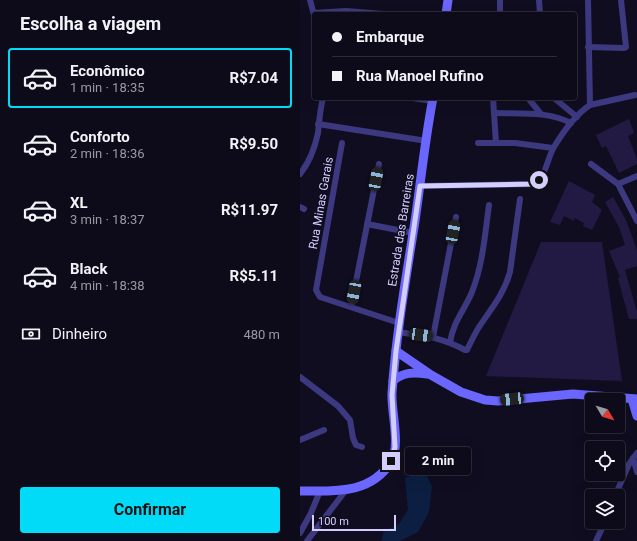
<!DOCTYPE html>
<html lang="pt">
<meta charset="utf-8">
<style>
:root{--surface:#0d0a19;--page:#161322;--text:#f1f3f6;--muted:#9a9aa2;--line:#2d2b38;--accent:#02dbf7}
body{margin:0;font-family:Roboto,sans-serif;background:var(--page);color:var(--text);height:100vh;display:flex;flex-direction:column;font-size:15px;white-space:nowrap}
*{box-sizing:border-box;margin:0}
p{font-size:13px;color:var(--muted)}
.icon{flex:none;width:22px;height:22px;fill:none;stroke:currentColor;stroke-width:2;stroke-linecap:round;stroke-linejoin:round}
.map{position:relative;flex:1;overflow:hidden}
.sheet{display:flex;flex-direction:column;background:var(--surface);width:300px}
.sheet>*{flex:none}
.banner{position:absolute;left:12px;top:12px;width:265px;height:88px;border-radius:4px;box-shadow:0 4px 16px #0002,0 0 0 1px var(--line);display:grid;align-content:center;height:88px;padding:0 20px;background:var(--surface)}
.needle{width:26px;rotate:128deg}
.tools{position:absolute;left:285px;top:393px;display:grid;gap:8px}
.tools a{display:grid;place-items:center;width:40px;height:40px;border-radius:4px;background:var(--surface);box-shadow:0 4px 16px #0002,0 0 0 1px var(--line);font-size:20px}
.scale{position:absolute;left:12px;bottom:10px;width:84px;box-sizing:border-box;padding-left:4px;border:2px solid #d4ceff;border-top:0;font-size:11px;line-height:14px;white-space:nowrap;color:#d4ceff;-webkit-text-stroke:3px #110d21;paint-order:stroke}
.end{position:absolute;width:18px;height:18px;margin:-9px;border:5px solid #d4ceff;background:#111;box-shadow:0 0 0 2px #111}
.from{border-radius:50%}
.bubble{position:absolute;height:28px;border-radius:4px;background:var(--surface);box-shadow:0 4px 16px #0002,0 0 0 1px var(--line);font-size:13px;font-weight:700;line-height:28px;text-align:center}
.car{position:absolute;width:12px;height:24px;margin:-12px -6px;border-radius:5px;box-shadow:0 0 3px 1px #0007;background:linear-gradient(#222 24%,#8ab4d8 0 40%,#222 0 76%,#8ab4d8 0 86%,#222 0)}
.banner b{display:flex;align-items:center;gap:14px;height:38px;font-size:15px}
.banner b+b{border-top:1px solid var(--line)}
.banner i{width:10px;height:10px;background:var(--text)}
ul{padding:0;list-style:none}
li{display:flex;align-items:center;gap:12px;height:60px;margin:0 8px 6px;padding:0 12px;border:2px solid transparent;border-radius:4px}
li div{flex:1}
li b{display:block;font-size:15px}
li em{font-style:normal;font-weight:700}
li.active{border-color:var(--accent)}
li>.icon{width:36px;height:36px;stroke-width:1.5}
h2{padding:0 20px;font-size:18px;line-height:48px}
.pay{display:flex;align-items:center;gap:10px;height:44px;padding:0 20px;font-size:15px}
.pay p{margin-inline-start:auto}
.primary-button{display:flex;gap:8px;margin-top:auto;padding:8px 20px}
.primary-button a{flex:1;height:46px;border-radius:4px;background:var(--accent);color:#111;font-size:16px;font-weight:700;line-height:46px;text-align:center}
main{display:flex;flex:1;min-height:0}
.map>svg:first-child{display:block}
.water{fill:#0c1f42}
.building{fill:#221a42}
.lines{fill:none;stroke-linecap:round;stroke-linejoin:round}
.street{stroke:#3c3980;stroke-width:6}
.secondary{stroke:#6b66fe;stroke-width:9}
.route{stroke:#d4ceff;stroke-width:5}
.labels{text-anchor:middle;stroke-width:3;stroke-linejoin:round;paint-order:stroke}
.street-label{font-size:12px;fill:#d4ceff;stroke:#110d21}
</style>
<main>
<section class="sheet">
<h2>Escolha a viagem</h2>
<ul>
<li class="active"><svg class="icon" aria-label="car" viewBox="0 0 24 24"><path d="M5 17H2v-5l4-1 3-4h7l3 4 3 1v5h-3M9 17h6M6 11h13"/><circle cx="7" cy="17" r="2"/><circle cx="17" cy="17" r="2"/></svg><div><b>Econômico</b><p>1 min · 18:35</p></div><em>R$7.04</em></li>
<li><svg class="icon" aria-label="car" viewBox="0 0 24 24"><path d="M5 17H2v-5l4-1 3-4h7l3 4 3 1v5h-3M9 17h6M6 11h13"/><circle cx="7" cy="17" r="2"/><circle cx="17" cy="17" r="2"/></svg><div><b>Conforto</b><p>2 min · 18:36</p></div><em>R$9.50</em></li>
<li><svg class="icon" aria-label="car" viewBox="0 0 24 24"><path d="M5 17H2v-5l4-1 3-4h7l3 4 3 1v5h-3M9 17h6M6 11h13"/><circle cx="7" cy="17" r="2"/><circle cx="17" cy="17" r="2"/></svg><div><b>XL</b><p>3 min · 18:37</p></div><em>R$11.97</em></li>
<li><svg class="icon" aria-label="car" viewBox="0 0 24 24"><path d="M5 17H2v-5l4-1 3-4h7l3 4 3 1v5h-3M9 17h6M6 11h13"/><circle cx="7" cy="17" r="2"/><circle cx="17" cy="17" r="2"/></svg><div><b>Black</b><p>4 min · 18:38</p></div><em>R$5.11</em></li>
</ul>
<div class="pay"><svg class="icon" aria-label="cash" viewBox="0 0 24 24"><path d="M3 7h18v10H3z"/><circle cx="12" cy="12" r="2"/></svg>Dinheiro<p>480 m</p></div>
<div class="primary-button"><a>Confirmar</a></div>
</section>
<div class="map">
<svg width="337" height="541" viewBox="0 0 337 541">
<rect width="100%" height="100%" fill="#110d21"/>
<!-- water -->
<path class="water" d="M 125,472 L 132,486 L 129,512 L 118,532 L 100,541 L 81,541 L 84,531 L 99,524 L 108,510 L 105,478 Z"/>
<!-- building -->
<g class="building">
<path d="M 329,119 L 334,133 L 328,136 L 337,159 L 337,164 L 319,173 L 306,146 L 302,148 L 296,135 Z"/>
<path d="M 269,181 L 295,195 L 292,202 L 302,210 L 292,230 L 283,226 L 284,223 L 275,218 L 274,221 L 264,216 L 260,225 L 250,222 Z"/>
<path d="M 313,197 L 326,220 L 337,250 L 337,266 L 325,270 L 337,312 L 337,319 L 329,319 L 318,278 L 320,277 L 309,251 L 325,245 L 319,227 L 305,202 Z"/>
<path d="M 241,242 L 302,242 L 322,381 L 186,376 Z"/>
</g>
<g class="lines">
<!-- street -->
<g class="street">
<path d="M 10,0 L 14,15"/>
<path d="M 200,0 L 200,14"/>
<path d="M 239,0 L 240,14"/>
<path d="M 288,0 L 290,105"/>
<path d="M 14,13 L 46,11 L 83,14"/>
<path d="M 288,47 L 324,48 L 326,47 L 321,0"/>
<path d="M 113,98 L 132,101"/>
<path d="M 193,98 L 196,143"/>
<path d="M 228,98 L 241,114"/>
<path d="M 254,98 L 277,117"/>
<path d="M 195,113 C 220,114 248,111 271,123"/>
<path d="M 18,124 L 127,141"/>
<path d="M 42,143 L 16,290 L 20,297 L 99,323"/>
<path d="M 178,143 L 215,143 L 253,148"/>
<path d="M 291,164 L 318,184 L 337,221"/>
<path d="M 0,174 C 9,163 15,147 18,133 C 19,121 20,110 23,98"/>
<path d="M 318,184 L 337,176"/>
<path d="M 120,186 L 233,184 C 246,179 247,158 254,147 C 263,132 275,115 290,105 L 335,95"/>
<path d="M 0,207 L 4,209"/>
<path d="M 67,224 L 113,233"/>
<path d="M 51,307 L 79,164"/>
<path d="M 98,332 C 125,336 140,337 165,350 L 167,350 C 171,342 174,335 179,327 C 191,309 204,294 210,272 L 220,199"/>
<path d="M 133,337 L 156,217"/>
<path d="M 150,342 C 154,320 164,311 172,292 C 183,264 185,234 189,205"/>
<path d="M 0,377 L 38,406 L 50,420 L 53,438 L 56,445 L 62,447"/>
<path d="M 0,440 L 24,430"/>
<path d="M 333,458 L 337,472"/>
<path d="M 315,496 L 329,464 L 337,453"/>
<path d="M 0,533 L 11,513 L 20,491"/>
<path d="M 7,541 L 46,490"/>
<path d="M 296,541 L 305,522"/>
</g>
<!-- secondary -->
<g class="secondary">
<path d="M 146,14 L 148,0"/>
<path d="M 96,351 L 131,375 L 161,392 L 185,400 L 198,401 L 273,394 L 337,399"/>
<path d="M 93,381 C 103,372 114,372 127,374"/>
<path d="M 332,399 L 337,416"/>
<path d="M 0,491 C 33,491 70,495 91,462 C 101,445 91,412 92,393 C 96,335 106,278 115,221 C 121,180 125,139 133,98"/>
</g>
</g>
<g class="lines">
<!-- route -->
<path class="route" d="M 91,461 L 95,447 L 92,395 L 96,351 L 120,186 L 233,184 L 239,180"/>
</g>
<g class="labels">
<!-- street labels -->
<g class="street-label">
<text transform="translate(21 203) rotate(-80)" y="4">Rua Minas Garais</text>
<text transform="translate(101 230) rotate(-81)" y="4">Estrada das Barreiras</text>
</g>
</g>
</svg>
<div class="tools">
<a><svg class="needle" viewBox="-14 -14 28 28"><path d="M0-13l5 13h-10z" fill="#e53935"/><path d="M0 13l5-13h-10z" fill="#9a9aa2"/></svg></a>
<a><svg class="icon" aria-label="locate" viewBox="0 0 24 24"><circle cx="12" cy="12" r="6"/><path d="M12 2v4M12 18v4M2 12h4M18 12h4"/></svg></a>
<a><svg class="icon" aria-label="layers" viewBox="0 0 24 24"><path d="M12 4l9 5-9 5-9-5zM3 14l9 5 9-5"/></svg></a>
</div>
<div class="scale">100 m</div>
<i class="end from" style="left:239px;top:180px"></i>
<i class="end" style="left:91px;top:461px"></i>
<div class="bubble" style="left:105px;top:447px;width:66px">2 min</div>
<i class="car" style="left:76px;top:179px;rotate:11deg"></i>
<i class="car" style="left:153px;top:232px;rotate:11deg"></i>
<i class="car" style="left:54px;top:292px;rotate:191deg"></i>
<i class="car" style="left:121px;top:335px;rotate:98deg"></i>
<i class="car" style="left:212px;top:399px;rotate:264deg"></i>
<div class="banner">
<b><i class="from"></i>Embarque</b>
<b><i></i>Rua Manoel Rufino</b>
</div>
</div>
</main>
